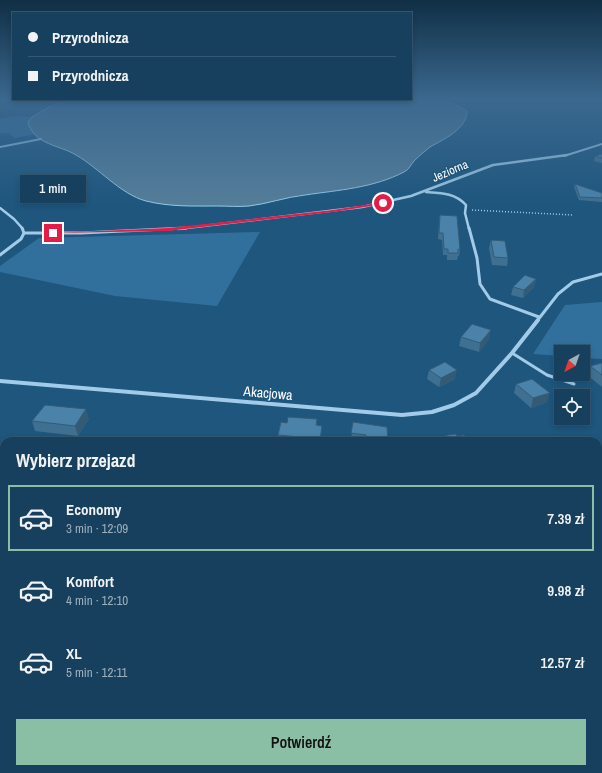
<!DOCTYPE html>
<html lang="pl">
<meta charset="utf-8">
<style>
:root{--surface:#16405e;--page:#234b67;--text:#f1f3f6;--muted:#9eafbc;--line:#355973;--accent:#8abfa5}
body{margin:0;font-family:"Archivo Narrow",sans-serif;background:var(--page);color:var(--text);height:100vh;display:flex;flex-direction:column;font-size:15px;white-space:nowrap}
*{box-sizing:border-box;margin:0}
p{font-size:13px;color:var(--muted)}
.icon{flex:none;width:22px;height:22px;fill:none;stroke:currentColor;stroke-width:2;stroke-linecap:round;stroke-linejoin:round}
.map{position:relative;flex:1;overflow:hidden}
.details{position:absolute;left:0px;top:437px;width:602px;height:336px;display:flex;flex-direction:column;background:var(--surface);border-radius:12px 12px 0 0;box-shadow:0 2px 6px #0003,0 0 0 1px var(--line)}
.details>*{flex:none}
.banner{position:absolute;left:12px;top:12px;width:400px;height:88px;border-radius:0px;box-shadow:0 2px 6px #0003,0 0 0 1px var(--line);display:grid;align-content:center;height:88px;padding:0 16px;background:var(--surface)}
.needle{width:26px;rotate:220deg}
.tools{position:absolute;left:554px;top:345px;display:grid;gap:8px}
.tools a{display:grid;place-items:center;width:36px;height:36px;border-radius:0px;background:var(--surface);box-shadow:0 2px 6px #0003,0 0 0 1px var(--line);font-size:20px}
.end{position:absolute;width:18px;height:18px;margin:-9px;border:5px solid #e11d48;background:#fff;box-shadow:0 0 0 2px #fff}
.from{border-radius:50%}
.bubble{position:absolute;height:28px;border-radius:0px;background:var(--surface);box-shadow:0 2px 6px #0003,0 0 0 1px var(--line);font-size:13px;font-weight:600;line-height:28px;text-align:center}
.banner b{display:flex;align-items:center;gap:14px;height:38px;font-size:15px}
.banner b+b{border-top:1px solid var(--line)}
.banner i{width:10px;height:10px;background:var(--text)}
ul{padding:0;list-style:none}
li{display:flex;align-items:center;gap:12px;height:66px;margin:0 8px 6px;padding:0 8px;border:2px solid transparent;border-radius:0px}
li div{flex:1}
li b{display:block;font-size:15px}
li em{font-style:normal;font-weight:600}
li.on{border-color:var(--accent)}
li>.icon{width:36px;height:36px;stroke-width:1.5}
h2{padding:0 16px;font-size:18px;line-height:48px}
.primary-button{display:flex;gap:8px;margin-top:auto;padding:8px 16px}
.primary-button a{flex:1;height:46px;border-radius:0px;background:var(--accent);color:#111;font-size:16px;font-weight:600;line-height:46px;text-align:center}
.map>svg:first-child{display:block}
.green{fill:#31709c}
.water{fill:#547d99;stroke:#94c8e9}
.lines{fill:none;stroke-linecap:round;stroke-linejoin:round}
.stream{stroke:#94c8e9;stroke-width:2}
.path{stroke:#a1cbe8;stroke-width:1.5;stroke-dasharray:1 2;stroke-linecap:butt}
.lane{stroke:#a1cbe8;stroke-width:3}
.street-far5{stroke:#a1cbe8;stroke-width:2}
.street-far4{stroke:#a1cbe8;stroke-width:2.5}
.street-far3{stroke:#a1cbe8;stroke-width:3}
.street-far2{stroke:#a1cbe8;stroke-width:4}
.street-far1{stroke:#a1cbe8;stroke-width:5}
.street{stroke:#a1cbe8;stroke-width:6}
.wall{fill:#407091}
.shaded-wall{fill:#345b76}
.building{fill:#4a82a9;stroke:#345b76}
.route{fill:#e11d48}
.labels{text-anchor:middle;stroke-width:3;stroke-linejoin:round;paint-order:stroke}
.far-street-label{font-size:12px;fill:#fff;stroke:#1e567d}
.street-label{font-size:14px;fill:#fff;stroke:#1e567d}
</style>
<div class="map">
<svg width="602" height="773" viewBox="0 0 602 773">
<rect width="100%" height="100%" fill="#1e567d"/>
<!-- green -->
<g class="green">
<path d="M 16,116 L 32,117 L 28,123 L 31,130 L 36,134 L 14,138 L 9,133 L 0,134 L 0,119 Z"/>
<path d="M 260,232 L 217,306 L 115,296 L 0,272 L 0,266 L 39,238 Z"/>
<path d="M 602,302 L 602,359 L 583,358 L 583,352 L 561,352 L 561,356 L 533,354 L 565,305 Z"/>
</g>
<!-- water -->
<path class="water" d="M 411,98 C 434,98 447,99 467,111 C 467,129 444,139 430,147 C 425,151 419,156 414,161 C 411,164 409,170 404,172 C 373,188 339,190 305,195 C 286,197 267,204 249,206 C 239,207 228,206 218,206 C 194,206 170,207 146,201 C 120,194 99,168 76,155 C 60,145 34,145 28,122 L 32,117 L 63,99 Z"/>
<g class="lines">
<!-- stream -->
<path class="stream" d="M 0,147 L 41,139"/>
<!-- path -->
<path class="path" d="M 472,210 L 573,215"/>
<!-- lane -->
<path class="lane" d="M 512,353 L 547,375 L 574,384"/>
<!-- street-far5 -->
<path class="street-far5" d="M 564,156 L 602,144"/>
<!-- street-far4 -->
<g class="street-far4">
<path d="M 426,192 C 442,193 455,193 466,205 L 465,213 L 469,229"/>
<path d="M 0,208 L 14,219 L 23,229"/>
<path d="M 178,229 L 362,207 L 411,196 L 493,165 L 567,155"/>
</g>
<!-- street-far3 -->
<g class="street-far3">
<path d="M 22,228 L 24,233 L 81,233 L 186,228"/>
<path d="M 469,228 L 477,258 L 480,284 L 490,299 L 539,317"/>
<path d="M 0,255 L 21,239 L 24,233"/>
<path d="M 537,321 L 558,294 L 573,282 L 602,274"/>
</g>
<!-- street-far2 -->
<path class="street-far2" d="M 0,381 L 402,415 L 432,412 L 454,405 L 476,393 L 512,353 L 538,320"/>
<!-- street-far1 -->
<path class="street-far1" d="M 598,547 L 602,547"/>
<!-- street -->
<g class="street">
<path d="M 0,645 L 4,646"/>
<path d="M 0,664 L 4,665"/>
<path d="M 598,740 L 602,740"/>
<path d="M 598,761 L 602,762"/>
</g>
</g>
<!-- wall -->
<g class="wall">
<path d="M 602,154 L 602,163 L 594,161 L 595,156 Z"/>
<path d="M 575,184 L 602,193 L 602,202 L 579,200 L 574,187 Z"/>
<path d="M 440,215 L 460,250 L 459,256 L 458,256 L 457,260 L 447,260 L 447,255 L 443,255 L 442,240 L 438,239 L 439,221 Z"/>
<path d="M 491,240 L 508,258 L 507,266 L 492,265 L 489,248 Z"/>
<path d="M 536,279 L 534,287 L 523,298 L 511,295 L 513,287 Z"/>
<path d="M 461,337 L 489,339 L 479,352 L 459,346 Z"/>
<path d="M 602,363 L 602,387 L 587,375 L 590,366 Z"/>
<path d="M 429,370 L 455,379 L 439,387 L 427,379 Z"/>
<path d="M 516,384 L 547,402 L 531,408 L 514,393 Z"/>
<path d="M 89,419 L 78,436 L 35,431 L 32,421 Z"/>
<path d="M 317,419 L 317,425 L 322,435 L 321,441 L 278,441 L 278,435 L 287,423 Z"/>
<path d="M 353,422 L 388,441 L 351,441 Z"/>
<path d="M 601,559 L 602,559 L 602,604 L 598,603 L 598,565 Z"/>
<path d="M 4,586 L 4,612 L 0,611 L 0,593 Z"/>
<path d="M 598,662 L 602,663 L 602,706 L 598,705 Z"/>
<path d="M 0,712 L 4,713 L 4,765 L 0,764 Z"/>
<path d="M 135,769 L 134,773 L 102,773 L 101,771 Z"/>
</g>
<!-- shaded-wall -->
<g class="shaded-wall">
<path d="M 536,279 L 534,287 L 523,298 L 524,290 Z"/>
<path d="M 491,330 L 489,339 L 479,352 L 480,343 Z"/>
<path d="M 457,370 L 455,379 L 439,387 L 441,378 Z"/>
<path d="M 550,393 L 547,402 L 531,408 L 533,398 Z"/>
<path d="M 86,409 L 89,419 L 78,436 L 75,426 Z"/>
<path d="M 322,426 L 322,435 L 321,441 L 320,441 Z"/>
<path d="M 129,769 L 135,769 L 134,773 L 128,773 Z"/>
<path d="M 231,769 L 234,769 L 233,773 L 230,773 Z"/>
</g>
<!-- building -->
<g class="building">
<path d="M 602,154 L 602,158 L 595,156 Z"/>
<path d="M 575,184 L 602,193 L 602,198 L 580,197 Z"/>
<path d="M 440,215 L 457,216 L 460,250 L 458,249 L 458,253 L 448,253 L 448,249 L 444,249 L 443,233 L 439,233 Z"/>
<path d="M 491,240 L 505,241 L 508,258 L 494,257 Z"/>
<path d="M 525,275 L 536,279 L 524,290 L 513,287 Z"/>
<path d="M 472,324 L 491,330 L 480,343 L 461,337 Z"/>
<path d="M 445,362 L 457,370 L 441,378 L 429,370 Z"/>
<path d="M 602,363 L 602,375 L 590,366 Z"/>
<path d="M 532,379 L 550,393 L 533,398 L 516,384 Z"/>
<path d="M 45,405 L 86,409 L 75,426 L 32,421 Z"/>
<path d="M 288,417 L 317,419 L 316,425 L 322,426 L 320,439 L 278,435 L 281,422 L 287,423 Z"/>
<path d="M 353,422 L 387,427 L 388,441 L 366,441 L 366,435 L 351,433 Z"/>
<path d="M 456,434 L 457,436 L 464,435 L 468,441 L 435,441 L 434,439 L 448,435 Z"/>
<path d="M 598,570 L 602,570 L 602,593 L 600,593 L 598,587 Z"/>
<path d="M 4,586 L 4,603 L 0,602 L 0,593 Z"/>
<path d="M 598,662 L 602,663 L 602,696 L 599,695 L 598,689 Z"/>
<path d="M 0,712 L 4,713 L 4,757 L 0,756 Z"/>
<path d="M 102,769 L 129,769 L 128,773 L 114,773 L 101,771 Z"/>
<path d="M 186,769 L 231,769 L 230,773 L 185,773 Z"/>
</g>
<!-- sky -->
<linearGradient id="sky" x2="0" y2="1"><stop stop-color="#102f45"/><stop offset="0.48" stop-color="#3b688f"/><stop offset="1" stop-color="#3b688f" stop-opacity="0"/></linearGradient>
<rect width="602" height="206" fill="url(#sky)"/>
<!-- route -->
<path class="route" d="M 383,202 L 384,204 L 333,212 L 168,231 L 51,233 L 168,228 L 333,210 Z"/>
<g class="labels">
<!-- far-street labels -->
<g class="far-street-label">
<text transform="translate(450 171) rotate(-23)" y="4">Jeziorna</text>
</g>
<!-- street labels -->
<g class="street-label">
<text transform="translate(268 393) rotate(5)" y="5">Akacjowa</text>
</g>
</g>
</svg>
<div class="tools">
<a><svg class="needle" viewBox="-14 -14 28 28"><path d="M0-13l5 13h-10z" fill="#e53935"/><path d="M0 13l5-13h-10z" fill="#9eafbc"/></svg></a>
<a><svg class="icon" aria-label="locate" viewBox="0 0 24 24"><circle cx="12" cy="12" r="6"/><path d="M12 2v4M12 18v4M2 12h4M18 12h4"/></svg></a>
</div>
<i class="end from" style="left:383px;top:203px"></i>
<i class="end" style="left:53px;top:233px"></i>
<div class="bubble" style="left:20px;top:175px;width:66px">1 min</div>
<div class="banner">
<b><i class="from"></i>Przyrodnicza</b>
<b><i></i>Przyrodnicza</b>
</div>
<section class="details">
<h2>Wybierz przejazd</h2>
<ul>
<li class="on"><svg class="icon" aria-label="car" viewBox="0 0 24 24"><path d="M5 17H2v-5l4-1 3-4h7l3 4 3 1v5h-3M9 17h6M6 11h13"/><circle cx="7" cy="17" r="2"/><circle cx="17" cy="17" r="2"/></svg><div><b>Economy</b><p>3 min · 12:09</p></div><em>7.39 zł</em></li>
<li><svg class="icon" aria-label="car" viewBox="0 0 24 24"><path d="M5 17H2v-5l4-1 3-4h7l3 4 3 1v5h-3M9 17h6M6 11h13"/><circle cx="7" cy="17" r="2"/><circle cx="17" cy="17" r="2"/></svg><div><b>Komfort</b><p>4 min · 12:10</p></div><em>9.98 zł</em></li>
<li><svg class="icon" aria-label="car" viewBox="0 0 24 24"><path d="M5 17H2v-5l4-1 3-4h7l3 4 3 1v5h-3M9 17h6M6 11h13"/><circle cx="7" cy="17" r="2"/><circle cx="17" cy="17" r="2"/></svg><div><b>XL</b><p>5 min · 12:11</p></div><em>12.57 zł</em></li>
</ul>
<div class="primary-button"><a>Potwierdź</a></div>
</section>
</div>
